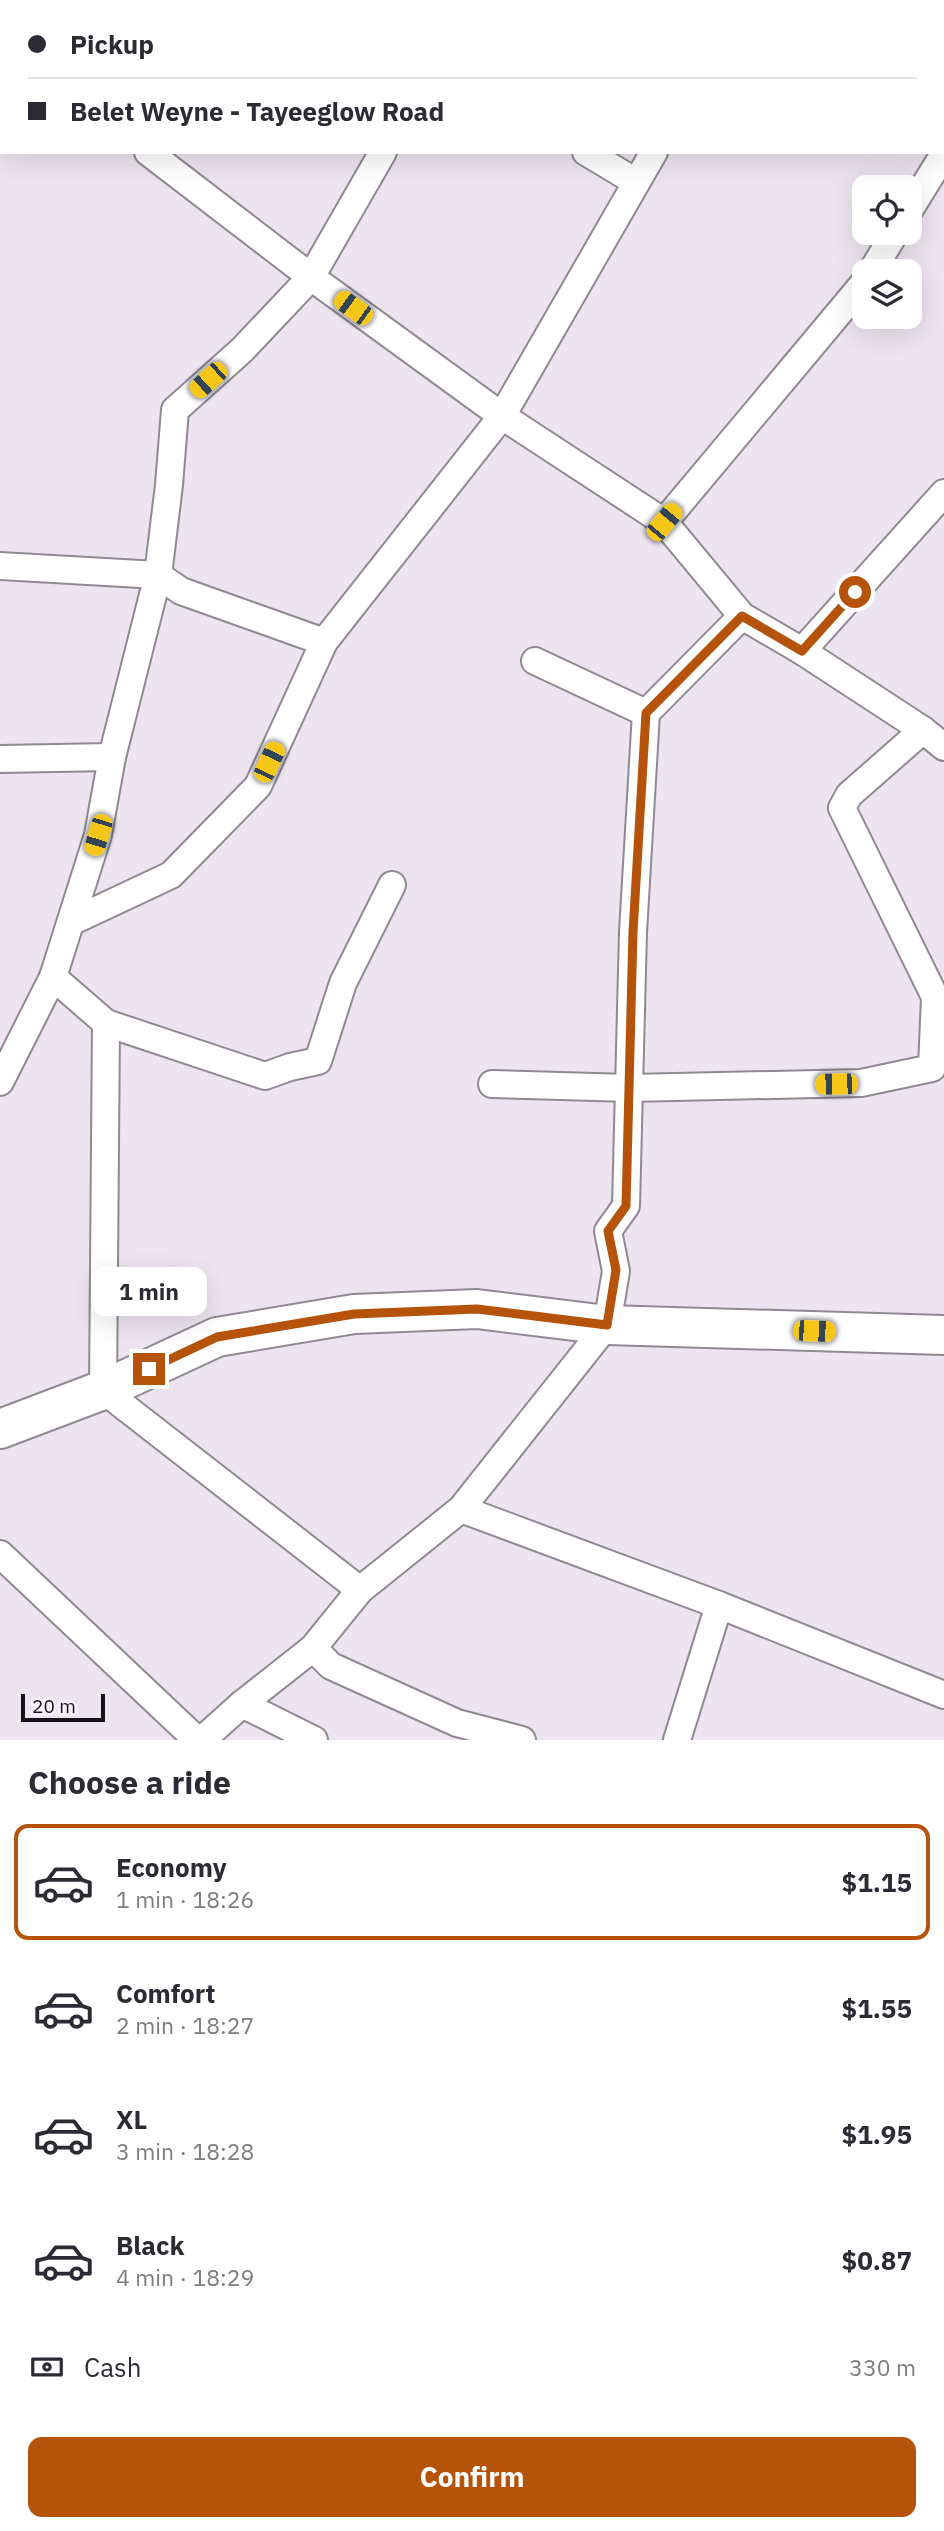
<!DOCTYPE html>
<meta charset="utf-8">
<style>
:root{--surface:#fff;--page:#f2f2f3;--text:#2b2b33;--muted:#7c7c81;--line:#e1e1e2;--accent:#b45309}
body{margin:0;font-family:"IBM Plex Sans",sans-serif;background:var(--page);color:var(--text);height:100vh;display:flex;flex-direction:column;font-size:26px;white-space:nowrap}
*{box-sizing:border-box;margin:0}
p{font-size:23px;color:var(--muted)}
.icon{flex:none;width:38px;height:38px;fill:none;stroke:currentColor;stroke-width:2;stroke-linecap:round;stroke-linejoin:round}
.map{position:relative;height:1740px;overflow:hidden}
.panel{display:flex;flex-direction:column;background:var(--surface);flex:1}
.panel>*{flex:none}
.guide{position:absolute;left:0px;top:0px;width:945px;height:154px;box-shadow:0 7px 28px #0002;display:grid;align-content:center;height:154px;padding:0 28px;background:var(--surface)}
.fabs{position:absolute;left:852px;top:175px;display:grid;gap:14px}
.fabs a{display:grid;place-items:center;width:70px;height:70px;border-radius:14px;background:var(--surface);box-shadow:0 7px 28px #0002;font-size:35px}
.scale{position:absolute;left:21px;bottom:18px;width:84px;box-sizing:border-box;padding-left:7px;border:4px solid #161417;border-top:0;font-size:19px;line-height:24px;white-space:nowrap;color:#161417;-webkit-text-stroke:5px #f9f1fb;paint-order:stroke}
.end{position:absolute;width:32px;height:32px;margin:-16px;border:9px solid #b45309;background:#fff;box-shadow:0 0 0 4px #fff}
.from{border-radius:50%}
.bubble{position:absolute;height:49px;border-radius:14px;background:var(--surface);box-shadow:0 7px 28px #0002;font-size:23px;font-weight:700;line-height:49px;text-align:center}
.car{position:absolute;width:21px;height:42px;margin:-21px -10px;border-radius:9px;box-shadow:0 0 5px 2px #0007;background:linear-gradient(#f5c518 24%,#345 0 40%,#f5c518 0 76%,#345 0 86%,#f5c518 0)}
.guide b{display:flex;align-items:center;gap:24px;height:66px;font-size:26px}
.guide b+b{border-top:2px solid var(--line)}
.guide i{width:18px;height:18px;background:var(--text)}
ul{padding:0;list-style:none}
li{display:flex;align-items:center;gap:21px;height:116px;margin:0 14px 10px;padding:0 14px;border:4px solid transparent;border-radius:14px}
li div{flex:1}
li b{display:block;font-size:26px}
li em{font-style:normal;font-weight:700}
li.selected{border-color:var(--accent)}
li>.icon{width:63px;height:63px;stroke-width:1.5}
h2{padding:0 28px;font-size:32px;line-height:84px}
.pay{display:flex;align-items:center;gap:18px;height:77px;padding:0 28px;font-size:26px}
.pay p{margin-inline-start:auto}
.button{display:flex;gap:14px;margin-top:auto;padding:14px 28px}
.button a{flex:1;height:80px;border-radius:14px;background:var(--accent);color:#fff;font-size:28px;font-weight:700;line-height:80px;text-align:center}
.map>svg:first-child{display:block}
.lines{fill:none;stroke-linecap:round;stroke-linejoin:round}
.minor-casing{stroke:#908992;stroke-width:30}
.secondary-casing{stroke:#908992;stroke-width:42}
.minor{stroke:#fff;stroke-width:26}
.secondary{stroke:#fff;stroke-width:38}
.route{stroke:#b45309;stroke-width:9}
</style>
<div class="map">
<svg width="944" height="1740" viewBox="0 0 944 1740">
<rect width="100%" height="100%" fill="#ece4ee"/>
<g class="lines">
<defs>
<g id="minor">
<path d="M 285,0 L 288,2"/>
<path d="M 834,0 L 838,2"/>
<path d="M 13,2 L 13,0"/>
<path d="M 453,2 L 454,0"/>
<path d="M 743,2 L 744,0"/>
<path d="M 0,32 L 2,28"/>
<path d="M 943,39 L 944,39"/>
<path d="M 0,64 L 2,65"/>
<path d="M 148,152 L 311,277 L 502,416 L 664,522 L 742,616 L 802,651 L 923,730 L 944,747"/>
<path d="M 586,152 L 636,182"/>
<path d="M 910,209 L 944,154"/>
<path d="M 872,271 L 895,233"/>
<path d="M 664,522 L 864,283"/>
<path d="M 0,566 L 158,575 L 181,591 L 324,642"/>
<path d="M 802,651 L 944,493"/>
<path d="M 535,661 L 646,713"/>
<path d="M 0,759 L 112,757"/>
<path d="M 71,922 L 171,875 L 258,786 L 324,642 L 502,416 L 654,152"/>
<path d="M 53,977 L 106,1023 L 103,1390 L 360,1590"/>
<path d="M 106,1023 L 265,1076 L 290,1067 L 318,1061 L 343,983 L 392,885"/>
<path d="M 0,1082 L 53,977 L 98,835 L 112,757 L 158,575 L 169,485 L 175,410 L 242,350 L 311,277 L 383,152"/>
<path d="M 492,1084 L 630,1088 L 861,1083 L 932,1068 L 935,997 L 842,808 L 849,795 L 923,730"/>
<path d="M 461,1509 L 719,1605 L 944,1695"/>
<path d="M 0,1554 L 197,1740"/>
<path d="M 313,1648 L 331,1666 L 457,1723 L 522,1740"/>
<path d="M 242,1704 L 314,1740"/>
<path d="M 202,1740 L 242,1704 L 313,1648 L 360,1590 L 461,1509 L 607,1325 L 616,1271 L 608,1231 L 626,1206 L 633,932 L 646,713 L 742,616"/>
<path d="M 677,1740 L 719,1605"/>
</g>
<path id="secondary" d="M 0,1429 L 103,1390 L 217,1337 L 354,1314 L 477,1309 L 607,1325 L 944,1335"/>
</defs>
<!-- minor casing -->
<use href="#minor" class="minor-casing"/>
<!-- secondary casing -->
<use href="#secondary" class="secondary-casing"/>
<!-- minor -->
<use href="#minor" class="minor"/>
<!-- secondary -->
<use href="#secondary" class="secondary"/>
</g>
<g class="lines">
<!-- route -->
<path class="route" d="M 149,1369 L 217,1337 L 354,1314 L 477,1309 L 607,1325 L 616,1270 L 608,1231 L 626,1206 L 633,932 L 646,713 L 742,616 L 802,651 L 855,592"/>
</g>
</svg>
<div class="fabs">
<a><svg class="icon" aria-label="locate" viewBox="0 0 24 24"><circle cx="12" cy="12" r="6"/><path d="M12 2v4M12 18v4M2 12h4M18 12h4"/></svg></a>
<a><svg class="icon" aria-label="layers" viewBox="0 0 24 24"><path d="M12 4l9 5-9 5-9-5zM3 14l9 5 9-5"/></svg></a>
</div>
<div class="scale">20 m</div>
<i class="end from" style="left:855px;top:592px"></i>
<i class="end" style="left:149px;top:1369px"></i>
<div class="bubble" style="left:91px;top:1267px;width:116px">1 min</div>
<i class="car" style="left:353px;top:308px;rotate:306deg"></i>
<i class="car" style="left:208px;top:380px;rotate:228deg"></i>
<i class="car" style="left:664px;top:522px;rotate:40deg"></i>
<i class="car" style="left:269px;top:762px;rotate:25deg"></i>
<i class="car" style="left:98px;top:835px;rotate:197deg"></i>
<i class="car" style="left:836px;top:1084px;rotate:269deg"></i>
<i class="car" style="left:814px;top:1331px;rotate:92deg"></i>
<div class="guide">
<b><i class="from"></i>Pickup</b>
<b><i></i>Belet Weyne - Tayeeglow Road</b>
</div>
</div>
<section class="panel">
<h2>Choose a ride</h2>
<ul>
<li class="selected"><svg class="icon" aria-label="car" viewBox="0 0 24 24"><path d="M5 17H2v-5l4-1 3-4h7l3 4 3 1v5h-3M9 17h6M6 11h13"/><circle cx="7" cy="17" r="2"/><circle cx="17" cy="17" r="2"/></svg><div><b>Economy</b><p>1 min · 18:26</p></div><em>$1.15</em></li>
<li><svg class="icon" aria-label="car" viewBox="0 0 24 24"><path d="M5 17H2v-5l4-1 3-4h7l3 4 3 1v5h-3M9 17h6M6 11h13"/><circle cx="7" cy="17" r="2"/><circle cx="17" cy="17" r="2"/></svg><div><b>Comfort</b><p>2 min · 18:27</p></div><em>$1.55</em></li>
<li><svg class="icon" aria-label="car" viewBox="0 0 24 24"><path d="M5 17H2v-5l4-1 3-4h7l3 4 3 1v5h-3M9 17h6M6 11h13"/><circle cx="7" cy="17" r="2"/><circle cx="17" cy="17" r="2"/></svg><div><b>XL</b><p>3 min · 18:28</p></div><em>$1.95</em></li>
<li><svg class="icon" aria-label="car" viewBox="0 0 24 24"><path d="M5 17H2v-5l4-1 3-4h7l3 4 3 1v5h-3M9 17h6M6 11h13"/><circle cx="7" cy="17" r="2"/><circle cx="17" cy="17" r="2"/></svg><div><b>Black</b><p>4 min · 18:29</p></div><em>$0.87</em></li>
</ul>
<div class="pay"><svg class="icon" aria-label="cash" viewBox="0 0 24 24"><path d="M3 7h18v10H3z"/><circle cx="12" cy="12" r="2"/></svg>Cash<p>330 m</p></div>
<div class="button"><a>Confirm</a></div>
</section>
